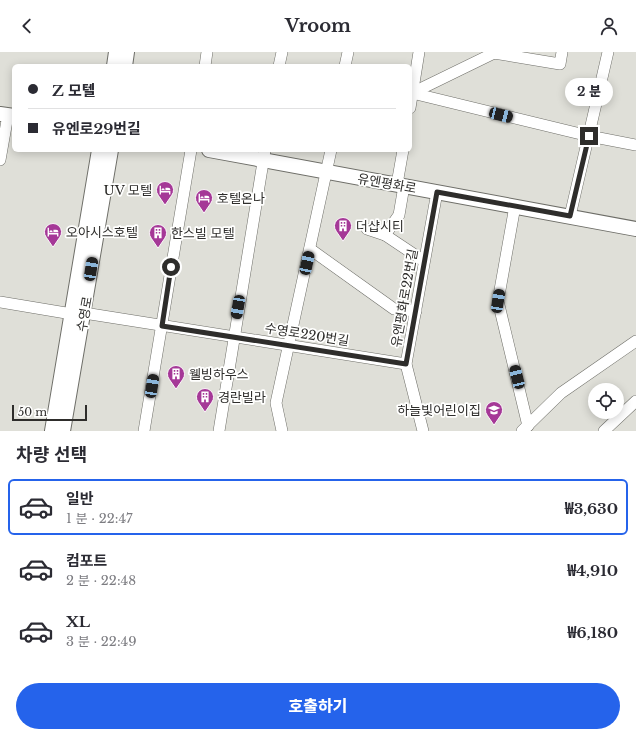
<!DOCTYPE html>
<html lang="ko">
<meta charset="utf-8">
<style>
:root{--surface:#fff;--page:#f7f7f7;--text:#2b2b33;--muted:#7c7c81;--line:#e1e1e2;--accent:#2563eb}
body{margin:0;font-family:"Libre Baskerville","Noto Sans KR",serif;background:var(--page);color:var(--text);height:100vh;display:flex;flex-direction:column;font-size:15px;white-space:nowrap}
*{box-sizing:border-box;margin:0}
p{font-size:13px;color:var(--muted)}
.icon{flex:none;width:22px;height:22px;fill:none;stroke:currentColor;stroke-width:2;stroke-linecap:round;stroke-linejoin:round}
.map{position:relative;height:379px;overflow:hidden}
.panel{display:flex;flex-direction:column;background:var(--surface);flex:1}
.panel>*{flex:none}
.hud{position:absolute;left:12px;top:12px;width:400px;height:88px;border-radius:6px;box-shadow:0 2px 10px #0003;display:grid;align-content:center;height:88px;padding:0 16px;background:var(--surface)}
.fabs{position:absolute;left:588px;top:331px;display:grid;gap:8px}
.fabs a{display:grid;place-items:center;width:36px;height:36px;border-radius:50%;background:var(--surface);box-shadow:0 2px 10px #0003;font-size:20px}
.scale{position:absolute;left:12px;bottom:10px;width:75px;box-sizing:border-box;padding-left:4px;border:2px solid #2e2d2b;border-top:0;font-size:11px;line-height:14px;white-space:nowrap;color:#2e2d2b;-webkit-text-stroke:3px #fffffe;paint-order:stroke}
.end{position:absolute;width:18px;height:18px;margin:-9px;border:5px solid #2e2d2b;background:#fff;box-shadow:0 0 0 2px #fff}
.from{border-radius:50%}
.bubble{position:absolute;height:28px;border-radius:14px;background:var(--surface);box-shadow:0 2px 10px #0003;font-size:13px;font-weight:800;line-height:28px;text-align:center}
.car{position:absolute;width:12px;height:24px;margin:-12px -6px;border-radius:5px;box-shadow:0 0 3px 1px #0007;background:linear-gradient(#222 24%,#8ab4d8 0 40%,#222 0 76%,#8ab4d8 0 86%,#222 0)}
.hud b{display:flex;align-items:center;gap:14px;height:38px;font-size:15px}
.hud b+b{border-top:1px solid var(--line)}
.hud i{width:10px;height:10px;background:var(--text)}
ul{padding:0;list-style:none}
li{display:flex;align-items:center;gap:12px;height:56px;margin:0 8px 6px;padding:0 8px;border:2px solid transparent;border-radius:6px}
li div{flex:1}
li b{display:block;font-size:15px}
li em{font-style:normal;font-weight:800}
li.current{border-color:var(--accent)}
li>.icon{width:36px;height:36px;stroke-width:1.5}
h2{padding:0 16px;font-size:18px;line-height:48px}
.primary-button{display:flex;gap:8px;margin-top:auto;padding:8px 16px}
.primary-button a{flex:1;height:46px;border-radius:24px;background:var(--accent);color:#fff;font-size:16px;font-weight:800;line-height:46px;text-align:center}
header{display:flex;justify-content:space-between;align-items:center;height:52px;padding:0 16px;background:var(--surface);font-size:18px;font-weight:800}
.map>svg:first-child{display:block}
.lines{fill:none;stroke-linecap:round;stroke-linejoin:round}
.minor-casing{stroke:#6e6e68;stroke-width:12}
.major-casing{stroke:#6e6e68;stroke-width:16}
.minor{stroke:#fff;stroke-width:11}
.major{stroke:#fff;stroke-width:14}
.route{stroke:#2e2d2b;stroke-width:5}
.labels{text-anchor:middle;stroke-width:3.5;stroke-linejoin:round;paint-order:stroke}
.street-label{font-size:13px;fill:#2e2d2b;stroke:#fffffe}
.poi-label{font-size:13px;fill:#2e2d2b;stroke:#fffffe;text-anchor:start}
</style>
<header><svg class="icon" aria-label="back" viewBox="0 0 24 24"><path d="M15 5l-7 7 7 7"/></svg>Vroom<svg class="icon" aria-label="person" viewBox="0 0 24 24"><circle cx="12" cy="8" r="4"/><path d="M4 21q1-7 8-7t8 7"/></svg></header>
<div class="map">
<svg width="636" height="379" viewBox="0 0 636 379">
<rect width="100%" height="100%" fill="#dfdfd8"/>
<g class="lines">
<defs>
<g id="minor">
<path d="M 205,14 L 207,0"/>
<path d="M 279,14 L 282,0"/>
<path d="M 345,14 L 348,0"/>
<path d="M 412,41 L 589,84 L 636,93"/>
<path d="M 410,42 L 494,1 L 560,12 L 562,0"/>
<path d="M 410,56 L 419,0"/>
<path d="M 0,108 L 8,63"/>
<path d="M 397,132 L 403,98"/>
<path d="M 515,154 L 498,249 L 528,374"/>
<path d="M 570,164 L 608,0"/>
<path d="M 367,177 L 385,183 L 424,209"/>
<path d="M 385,183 L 399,163 L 404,134"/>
<path d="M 310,197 L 394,257 L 416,259"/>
<path d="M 0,250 L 72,262"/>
<path d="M 84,261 L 406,312"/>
<path d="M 144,379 L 191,98"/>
<path d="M 219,379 L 265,98"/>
<path d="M 282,379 L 276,351 L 331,98"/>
<path d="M 423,379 L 406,312 L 437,140"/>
<path d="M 522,379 L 561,341 L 636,289"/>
<path d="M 604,379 L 636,349"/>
</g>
<g id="major">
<path d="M 114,14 L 116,0"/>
<path d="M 125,14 L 127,0"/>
<path d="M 0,62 L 14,64"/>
<path d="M 209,98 L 636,177"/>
<path d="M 52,379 L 99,98"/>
<path d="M 63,379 L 111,98"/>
</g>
</defs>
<!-- minor casing -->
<use href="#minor" class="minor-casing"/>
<!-- major casing -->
<use href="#major" class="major-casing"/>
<!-- minor -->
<use href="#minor" class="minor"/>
<!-- major -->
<use href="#major" class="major"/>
</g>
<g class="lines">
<!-- route -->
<path class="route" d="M 171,215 L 162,274 L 406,312 L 437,140 L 570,164 L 589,84"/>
</g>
<!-- icons -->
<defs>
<symbol id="hotel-pin" viewBox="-11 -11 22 30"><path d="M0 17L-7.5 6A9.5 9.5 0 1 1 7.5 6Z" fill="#a53897" stroke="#fffffe"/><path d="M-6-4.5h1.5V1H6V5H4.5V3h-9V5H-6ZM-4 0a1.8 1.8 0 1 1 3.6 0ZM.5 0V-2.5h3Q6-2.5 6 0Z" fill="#fff"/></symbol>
<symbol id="building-pin" viewBox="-11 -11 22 30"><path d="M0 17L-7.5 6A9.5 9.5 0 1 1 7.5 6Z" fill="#a53897" stroke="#fffffe"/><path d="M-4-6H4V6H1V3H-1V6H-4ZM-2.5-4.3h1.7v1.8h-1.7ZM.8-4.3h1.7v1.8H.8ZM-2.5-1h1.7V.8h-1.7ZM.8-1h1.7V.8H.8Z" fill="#fff"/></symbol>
<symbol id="school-pin" viewBox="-11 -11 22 30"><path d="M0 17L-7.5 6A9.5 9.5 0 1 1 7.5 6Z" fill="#a53897" stroke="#fffffe"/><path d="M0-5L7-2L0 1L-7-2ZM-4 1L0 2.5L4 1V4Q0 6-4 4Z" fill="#fff"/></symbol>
</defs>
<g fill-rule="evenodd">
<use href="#hotel-pin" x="155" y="128" width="20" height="27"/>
<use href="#hotel-pin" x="194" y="136" width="20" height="27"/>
<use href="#building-pin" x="333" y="164" width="20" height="27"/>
<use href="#hotel-pin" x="43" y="170" width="20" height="27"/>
<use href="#building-pin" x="148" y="171" width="20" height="27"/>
<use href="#building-pin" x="166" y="312" width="20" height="27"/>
<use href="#building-pin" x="195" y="335" width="20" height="27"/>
<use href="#school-pin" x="484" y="348" width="20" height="27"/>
</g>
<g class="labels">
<!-- street labels -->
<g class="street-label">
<text transform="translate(387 131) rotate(10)" y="5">유엔평화로</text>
<text transform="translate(404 246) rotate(-80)" y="5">유엔평화로22번길</text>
<text transform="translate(84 262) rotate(-80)" y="5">수영로</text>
<text transform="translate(307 282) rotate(9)" y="5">수영로220번길</text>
</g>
<!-- poi labels -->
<g class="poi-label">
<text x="152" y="143" text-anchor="end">UV 모텔</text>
<text x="217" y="151">호텔온나</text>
<text x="356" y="179">더샵시티</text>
<text x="66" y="185">오아시스호텔</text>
<text x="171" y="186">한스빌 모텔</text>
<text x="189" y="327">웰빙하우스</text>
<text x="218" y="350">경란빌라</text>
<text x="481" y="363" text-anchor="end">하늘빛어린이집</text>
</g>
</g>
</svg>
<div class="fabs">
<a><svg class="icon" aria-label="locate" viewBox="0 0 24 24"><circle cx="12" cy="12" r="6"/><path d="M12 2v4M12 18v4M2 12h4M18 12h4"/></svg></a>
</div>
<div class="scale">50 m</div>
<i class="end from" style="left:171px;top:215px"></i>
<i class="end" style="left:589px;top:84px"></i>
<div class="bubble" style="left:565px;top:26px;width:48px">2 분</div>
<i class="car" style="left:501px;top:63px;rotate:104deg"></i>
<i class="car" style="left:307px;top:211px;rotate:12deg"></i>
<i class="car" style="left:91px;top:217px;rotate:9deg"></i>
<i class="car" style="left:498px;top:249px;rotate:9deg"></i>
<i class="car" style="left:238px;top:255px;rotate:190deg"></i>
<i class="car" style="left:517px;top:325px;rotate:346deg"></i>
<i class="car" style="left:152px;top:334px;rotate:9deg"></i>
<div class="hud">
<b><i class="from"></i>Z 모텔</b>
<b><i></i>유엔로29번길</b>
</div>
</div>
<section class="panel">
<h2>차량 선택</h2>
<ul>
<li class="current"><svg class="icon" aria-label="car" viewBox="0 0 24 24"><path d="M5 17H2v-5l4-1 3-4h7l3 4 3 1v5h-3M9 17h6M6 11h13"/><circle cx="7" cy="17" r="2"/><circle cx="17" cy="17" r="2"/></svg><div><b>일반</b><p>1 분 · 22:47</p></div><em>₩3,630</em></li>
<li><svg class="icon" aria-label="car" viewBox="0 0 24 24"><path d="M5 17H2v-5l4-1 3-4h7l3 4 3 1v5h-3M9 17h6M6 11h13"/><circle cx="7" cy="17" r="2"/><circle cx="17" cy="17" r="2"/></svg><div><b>컴포트</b><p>2 분 · 22:48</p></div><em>₩4,910</em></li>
<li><svg class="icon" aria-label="car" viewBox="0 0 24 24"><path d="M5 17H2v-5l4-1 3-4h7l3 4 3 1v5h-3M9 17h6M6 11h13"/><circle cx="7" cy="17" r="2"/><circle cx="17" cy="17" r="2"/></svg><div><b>XL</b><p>3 분 · 22:49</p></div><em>₩6,180</em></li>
</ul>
<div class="primary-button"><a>호출하기</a></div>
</section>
